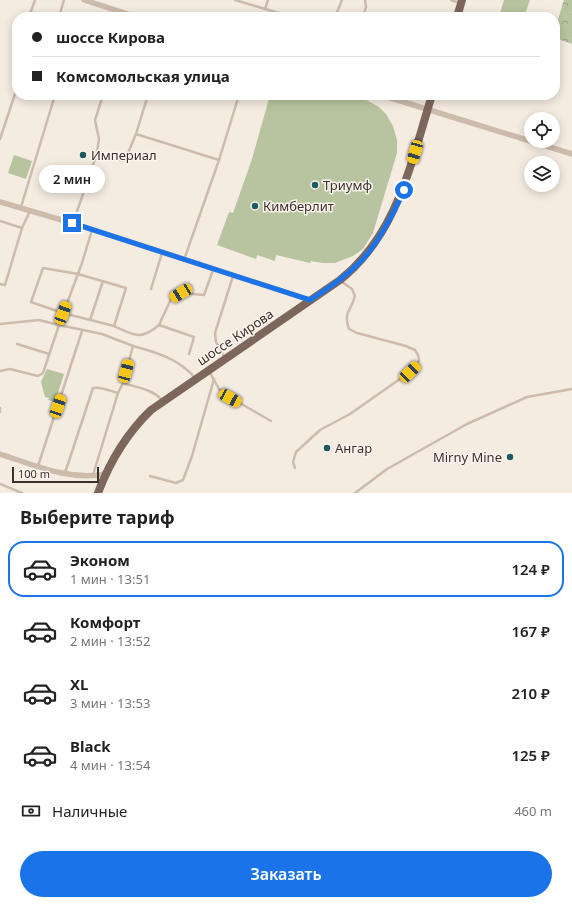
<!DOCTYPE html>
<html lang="ru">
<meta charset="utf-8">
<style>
:root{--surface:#fff;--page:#f2f2f2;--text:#222;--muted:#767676;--line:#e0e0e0;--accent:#1a73e8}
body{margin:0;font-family:"Noto Sans",sans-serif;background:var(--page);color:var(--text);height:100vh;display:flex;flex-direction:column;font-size:15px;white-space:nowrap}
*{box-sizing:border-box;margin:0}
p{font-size:13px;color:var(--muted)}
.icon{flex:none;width:22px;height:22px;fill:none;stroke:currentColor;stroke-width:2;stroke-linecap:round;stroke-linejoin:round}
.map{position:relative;height:493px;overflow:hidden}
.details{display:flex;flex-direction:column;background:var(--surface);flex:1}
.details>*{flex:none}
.banner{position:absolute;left:12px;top:12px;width:548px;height:88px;border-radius:16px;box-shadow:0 2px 10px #0003;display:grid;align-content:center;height:88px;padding:0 20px;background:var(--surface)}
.controls{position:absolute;left:524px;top:112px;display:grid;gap:8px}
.controls a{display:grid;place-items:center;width:36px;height:36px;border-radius:50%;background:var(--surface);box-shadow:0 2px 10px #0003;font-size:20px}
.scale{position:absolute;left:12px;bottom:10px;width:87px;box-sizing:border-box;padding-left:4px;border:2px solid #3b302b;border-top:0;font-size:11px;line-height:14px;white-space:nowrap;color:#3b302b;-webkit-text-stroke:3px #fbf5ee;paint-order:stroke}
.end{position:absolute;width:18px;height:18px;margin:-9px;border:5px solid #1a73e8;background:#fff;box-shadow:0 0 0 2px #fff}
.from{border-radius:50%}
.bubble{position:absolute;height:28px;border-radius:14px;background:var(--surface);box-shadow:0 2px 10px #0003;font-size:13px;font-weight:600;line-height:28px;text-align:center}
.car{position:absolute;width:12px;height:24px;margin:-12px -6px;border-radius:5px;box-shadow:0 0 3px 1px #0007;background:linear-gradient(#f5c518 24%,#345 0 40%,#f5c518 0 76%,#345 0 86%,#f5c518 0)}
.banner b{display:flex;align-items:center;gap:14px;height:38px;font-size:15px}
.banner b+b{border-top:1px solid var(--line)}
.banner i{width:10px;height:10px;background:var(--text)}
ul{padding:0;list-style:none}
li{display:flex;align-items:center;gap:12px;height:56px;margin:0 8px 6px;padding:0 12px;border:2px solid transparent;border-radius:16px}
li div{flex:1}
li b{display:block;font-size:15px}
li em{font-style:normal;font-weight:600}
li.on{border-color:var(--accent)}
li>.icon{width:36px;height:36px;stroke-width:1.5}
h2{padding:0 20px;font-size:18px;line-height:48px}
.pay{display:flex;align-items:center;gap:10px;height:44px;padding:0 20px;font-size:15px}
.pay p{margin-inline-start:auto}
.cta{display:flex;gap:8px;margin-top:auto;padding:8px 20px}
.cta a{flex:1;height:46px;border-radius:24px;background:var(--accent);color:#fff;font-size:16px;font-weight:600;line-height:46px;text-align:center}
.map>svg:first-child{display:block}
.forest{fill:url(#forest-crowns)}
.park{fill:#b8c4a0}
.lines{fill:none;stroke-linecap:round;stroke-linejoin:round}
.service{stroke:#cdbbac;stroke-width:2.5}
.minor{stroke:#cdbbac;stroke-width:5.5}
.primary{stroke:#7d675c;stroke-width:8}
.route{stroke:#1a73e8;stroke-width:5}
.poi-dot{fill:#1f5a5e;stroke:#fbf5ee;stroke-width:1.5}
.labels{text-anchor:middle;stroke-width:3;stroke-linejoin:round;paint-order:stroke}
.poi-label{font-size:13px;fill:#3b302b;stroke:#fbf5ee;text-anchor:start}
.street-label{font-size:13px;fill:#3b302b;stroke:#fbf5ee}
</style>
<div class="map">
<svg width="572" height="493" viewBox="0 0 572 493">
<defs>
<pattern id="forest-crowns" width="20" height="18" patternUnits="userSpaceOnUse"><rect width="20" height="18" fill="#b8c4a0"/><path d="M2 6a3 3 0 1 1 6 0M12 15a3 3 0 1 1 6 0" fill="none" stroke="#97a083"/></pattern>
</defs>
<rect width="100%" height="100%" fill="#f4ebe1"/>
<!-- forest -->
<path class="forest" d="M 564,0 L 572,0 L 572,44 L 555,38 L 555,29 Z"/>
<!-- park -->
<g class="park">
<path d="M 504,0 L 530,0 L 524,17 L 499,17 Z"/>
<path d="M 270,95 L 312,95 L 327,100 L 329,95 L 357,95 L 379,107 L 386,114 L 393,126 L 397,140 L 397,153 L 373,233 L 363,249 L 353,256 L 335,263 L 322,263 L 311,261 L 310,263 L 276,255 L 275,261 L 257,255 L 256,259 L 217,245 L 229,212 L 233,213 L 252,159 Z"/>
<path d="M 14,155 L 32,161 L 26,179 L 8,173 Z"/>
<path d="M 47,369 L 64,374 L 55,402 L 48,400 L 49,398 L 45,397 L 41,382 Z"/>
</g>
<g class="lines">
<!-- service -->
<g class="service">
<path d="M 235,0 L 292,17"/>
<path d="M 451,0 L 460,3"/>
<path d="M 265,9 L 268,0"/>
<path d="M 29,17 L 35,0"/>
<path d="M 59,17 L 64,0"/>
<path d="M 335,17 L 342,0"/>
<path d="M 363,17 L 366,7 L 365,0"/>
<path d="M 401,101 L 403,95"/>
<path d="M 136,134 L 219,160"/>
<path d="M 0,139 L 17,88"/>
<path d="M 97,152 L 99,139 L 95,120 L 103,95"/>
<path d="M 21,207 L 55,95"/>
<path d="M 0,221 L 22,228 L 30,211"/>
<path d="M 73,223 L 97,153 L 118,160 L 124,160 L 126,158 L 136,134 L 148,95"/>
<path d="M 184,260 L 219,160 L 239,95"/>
<path d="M 43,268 L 78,274 L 126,288 L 114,326 L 63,313 L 31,302 Z"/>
<path d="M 0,284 L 5,285 L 22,228"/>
<path d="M 151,289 L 162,253"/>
<path d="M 90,320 L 103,281"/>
<path d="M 0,324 L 39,320 L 59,325 L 82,263 L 92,230"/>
<path d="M 114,326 C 133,335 141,341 159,325"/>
<path d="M 17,344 L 49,354"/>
<path d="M 189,354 L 194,337 L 159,325 L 171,299 L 181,293 L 204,295 L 213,270"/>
<path d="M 225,358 L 216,342 L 215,333 L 233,276"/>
<path d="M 0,371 L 10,369 L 38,376 L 43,373 L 59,325 L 102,334 L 133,346"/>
<path d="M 209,371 L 219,389 L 226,395 L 271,421"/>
<path d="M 123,383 C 136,387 152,389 162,400"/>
<path d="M 0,408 L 0,412"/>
<path d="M 38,466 L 82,331"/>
<path d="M 295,468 L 293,462 L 296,452 L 320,430 L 350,414 L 410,372 L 417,365 L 419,360 L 418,355 L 415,350 L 406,346 L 357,333 L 349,329 C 343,311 351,312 355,296 L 352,289 L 342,282"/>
<path d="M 65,473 L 93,388 C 100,386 110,391 118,393"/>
<path d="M 93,475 L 118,393 L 123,383 L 133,346 C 155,352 180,359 195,378"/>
<path d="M 150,476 L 176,483 L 183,480 L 192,456 L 214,379"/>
<path d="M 0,484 L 22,493"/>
<path d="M 355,493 L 387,469 L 467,424 L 527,397 L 572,389"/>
</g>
<!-- minor -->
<g class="minor">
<path d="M 84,0 L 137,17"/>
<path d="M 381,95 L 572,154"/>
<path d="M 0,202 L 72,223 L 310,300"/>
<path d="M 0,454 C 34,465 69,481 105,474"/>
</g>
<!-- primary -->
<g class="primary">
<path d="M 457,17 L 462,0"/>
<path d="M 98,493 C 110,461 126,434 151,410 L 340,280 C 398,234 411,162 432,95"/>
</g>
</g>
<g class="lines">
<!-- route -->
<path class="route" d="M 72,223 L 310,300 C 327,289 344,278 359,263 C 376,247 394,212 404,190"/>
</g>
<!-- markers -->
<g class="poi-dot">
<circle cx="83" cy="155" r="4"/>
<circle cx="315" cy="185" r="4"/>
<circle cx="255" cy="206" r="4"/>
<circle cx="327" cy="448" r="4"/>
<circle cx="510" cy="457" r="4"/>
</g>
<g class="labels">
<!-- poi labels -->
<g class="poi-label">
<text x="91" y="160">Империал</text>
<text x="323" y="190">Триумф</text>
<text x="263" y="211">Кимберлит</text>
<text x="335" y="453">Ангар</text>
<text x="502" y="462" text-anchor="end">Mirny Mine</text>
</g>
<!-- street labels -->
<g class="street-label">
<text transform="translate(235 337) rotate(-34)" y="5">шоссе Кирова</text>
</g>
</g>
</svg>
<div class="controls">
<a><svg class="icon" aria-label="locate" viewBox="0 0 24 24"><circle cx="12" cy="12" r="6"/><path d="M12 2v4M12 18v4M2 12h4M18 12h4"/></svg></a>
<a><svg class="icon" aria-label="layers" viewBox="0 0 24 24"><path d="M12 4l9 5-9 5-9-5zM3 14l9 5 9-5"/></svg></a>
</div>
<div class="scale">100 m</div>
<i class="end from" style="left:404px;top:190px"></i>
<i class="end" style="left:72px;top:223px"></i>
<div class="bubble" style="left:39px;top:165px;width:66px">2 мин</div>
<i class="car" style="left:415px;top:152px;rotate:196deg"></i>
<i class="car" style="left:181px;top:293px;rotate:239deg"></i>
<i class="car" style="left:63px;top:313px;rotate:20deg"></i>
<i class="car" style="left:126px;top:371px;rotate:15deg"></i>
<i class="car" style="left:410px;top:372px;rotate:46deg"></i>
<i class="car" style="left:230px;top:398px;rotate:119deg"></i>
<i class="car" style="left:58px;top:406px;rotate:18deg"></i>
<div class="banner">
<b><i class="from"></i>шоссе Кирова</b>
<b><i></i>Комсомольская улица</b>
</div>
</div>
<section class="details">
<h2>Выберите тариф</h2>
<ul>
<li class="on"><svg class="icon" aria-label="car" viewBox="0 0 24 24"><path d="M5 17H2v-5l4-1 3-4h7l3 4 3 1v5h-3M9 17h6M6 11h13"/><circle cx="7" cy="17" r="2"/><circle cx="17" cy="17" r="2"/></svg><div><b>Эконом</b><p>1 мин · 13:51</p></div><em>124 ₽</em></li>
<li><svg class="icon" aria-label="car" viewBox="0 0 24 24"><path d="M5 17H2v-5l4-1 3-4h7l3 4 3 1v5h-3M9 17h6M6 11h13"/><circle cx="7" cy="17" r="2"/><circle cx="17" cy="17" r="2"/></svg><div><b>Комфорт</b><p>2 мин · 13:52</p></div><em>167 ₽</em></li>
<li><svg class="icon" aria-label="car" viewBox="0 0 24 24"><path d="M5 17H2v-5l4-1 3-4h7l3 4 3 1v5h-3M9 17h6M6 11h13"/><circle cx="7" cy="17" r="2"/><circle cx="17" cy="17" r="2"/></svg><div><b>XL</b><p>3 мин · 13:53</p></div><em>210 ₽</em></li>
<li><svg class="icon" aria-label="car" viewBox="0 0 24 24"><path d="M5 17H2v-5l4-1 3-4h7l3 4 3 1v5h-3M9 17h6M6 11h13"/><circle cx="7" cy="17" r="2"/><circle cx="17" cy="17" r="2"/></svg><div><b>Black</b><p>4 мин · 13:54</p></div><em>125 ₽</em></li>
</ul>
<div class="pay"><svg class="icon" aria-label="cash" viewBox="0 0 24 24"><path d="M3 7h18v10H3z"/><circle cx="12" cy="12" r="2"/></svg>Наличные<p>460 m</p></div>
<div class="cta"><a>Заказать</a></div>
</section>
